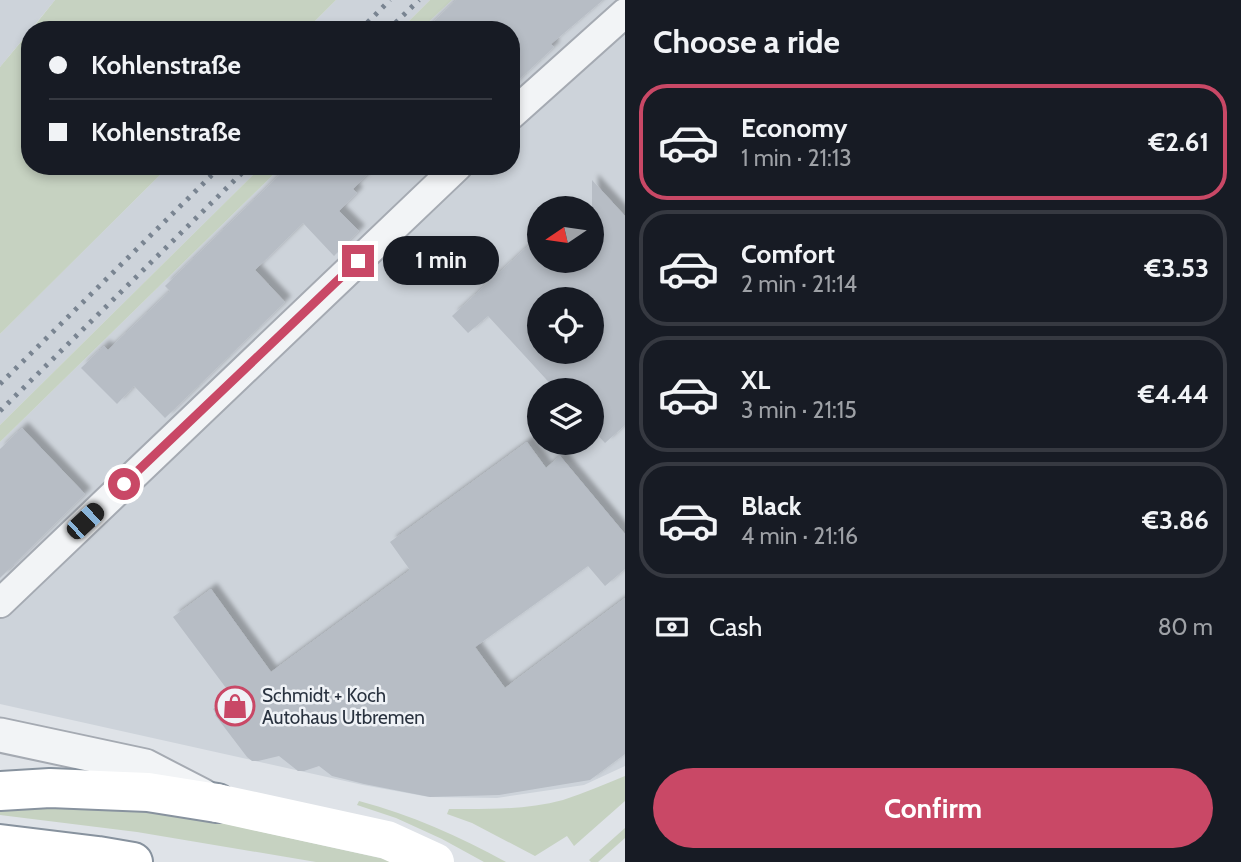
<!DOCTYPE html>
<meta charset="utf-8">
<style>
:root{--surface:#171b24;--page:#20242c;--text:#f1f3f6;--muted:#9ea1a6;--line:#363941;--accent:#c94866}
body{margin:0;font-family:Cabin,sans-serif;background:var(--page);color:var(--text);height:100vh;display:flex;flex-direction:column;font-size:26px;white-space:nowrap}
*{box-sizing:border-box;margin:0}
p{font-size:23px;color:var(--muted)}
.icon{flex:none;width:38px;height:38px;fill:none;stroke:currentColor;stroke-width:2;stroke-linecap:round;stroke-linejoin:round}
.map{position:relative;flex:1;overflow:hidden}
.details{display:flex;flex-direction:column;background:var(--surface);width:616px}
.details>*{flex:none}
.hud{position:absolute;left:21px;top:21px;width:499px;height:154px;border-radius:28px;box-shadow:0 4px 10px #0003;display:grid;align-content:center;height:154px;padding:0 28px;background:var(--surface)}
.needle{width:46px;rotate:257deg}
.fabs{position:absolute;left:527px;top:196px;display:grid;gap:14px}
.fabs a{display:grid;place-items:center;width:77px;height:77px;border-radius:50%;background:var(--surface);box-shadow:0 4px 10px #0003;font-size:35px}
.end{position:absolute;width:32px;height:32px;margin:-16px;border:9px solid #c94866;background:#fff;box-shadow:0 0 0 4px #fff}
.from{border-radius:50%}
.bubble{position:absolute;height:49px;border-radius:24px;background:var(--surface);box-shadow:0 4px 10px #0003;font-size:23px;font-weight:800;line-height:49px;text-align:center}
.car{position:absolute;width:21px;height:42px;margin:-21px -10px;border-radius:9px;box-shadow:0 0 5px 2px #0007;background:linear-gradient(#222 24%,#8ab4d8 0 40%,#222 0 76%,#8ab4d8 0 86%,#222 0)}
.hud b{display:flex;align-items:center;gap:24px;height:66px;font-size:26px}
.hud b+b{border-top:2px solid var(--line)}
.hud i{width:18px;height:18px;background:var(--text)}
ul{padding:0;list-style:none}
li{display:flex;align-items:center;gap:21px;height:116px;margin:0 14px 10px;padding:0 14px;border:4px solid var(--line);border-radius:28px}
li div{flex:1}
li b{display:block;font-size:26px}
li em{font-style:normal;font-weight:800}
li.current{border-color:var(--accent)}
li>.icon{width:63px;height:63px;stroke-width:1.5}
h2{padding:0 28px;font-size:32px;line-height:84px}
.pay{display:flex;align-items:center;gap:18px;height:77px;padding:0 28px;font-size:26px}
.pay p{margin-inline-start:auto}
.button{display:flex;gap:14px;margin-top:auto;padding:14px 28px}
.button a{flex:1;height:80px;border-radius:42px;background:var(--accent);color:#fff;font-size:28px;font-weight:800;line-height:80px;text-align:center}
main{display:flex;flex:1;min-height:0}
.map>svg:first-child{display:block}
.built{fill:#cdd3da;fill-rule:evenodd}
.green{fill:#c6d2c1}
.building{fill:#b7bdc5;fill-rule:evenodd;filter:url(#shadow)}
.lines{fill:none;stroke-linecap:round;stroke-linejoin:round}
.minor-casing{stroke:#a5aab2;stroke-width:32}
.tertiary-casing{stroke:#a5aab2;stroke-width:37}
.trunk-casing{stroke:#87929e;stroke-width:42}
.minor{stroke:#f2f4f6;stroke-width:28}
.tertiary{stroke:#f2f4f6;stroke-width:33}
.secondary{stroke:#fff;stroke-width:38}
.trunk{stroke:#fff;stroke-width:38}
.rail{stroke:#798491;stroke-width:5;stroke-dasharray:3.5 7;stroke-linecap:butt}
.route{stroke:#c94866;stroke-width:9}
.labels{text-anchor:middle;stroke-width:5;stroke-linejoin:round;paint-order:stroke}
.poi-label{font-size:19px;fill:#29323f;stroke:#eff2f6;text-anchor:start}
</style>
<main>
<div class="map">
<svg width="625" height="862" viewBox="0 0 625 862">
<defs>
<filter id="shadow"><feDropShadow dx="6" dy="-6" stdDeviation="2" flood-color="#0004"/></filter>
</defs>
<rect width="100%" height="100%" fill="#dfe3e8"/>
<!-- built -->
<g class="built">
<path d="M 0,0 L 55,0 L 0,67 Z"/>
<path d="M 336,0 L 430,0 L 400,30 L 306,30 Z"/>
<path d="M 452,0 L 625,0 L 625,766 L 584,785 L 497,798 L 429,797 L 363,785 L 0,704 L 0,442 L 282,166 L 511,166 L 511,30 L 420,30 ZM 539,208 L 592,208 L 592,261 L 539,261 ZM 539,299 L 592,299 L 592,352 L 539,352 ZM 539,390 L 592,390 L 592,443 L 539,443 Z"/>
<path d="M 169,166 L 262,166 L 0,425 L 0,334 Z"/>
</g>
<!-- green -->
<g class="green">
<path d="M 55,0 L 336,0 L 306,30 L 31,30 Z"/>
<path d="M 430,0 L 452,0 L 420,30 L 400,30 Z"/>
<path d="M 30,31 L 30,166 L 169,166 L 0,334 L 0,67 Z"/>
<path d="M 262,166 L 282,166 L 0,442 L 0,425 Z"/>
<path d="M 625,776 L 625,801 L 574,846 L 567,836 L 535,856 L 472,823 L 447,814 L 449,809 C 487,809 526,810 563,800 C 584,793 605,784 625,776 Z"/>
<path d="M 359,801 C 411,815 459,836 506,862 L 484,862 L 442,839 L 396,818 L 357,805 Z"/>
<path d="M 79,803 L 154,808 L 398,862 L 316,862 L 137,832 L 0,815 L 0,811 Z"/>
<path d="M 625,828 L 625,838 L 598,862 L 591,862 L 589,860 Z"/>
</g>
<!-- building -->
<g class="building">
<path d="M 456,0 L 603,0 L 551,44 L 554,47 L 511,87 L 511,30 L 425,30 Z"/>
<path d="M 289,166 L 376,166 L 353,189 L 357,193 L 339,211 L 359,231 L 334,256 L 303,223 L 255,270 L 285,302 L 165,418 L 134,386 L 117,404 L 81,368 L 104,346 L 108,350 L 170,291 L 165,286 Z"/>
<path d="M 592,180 L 625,216 L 625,425 L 605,443 L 592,429 L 592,390 L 556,390 L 488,316 L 468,333 L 452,316 L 539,236 L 539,261 L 592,261 ZM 539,299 L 592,299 L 592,352 L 539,352 Z"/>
<path d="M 22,428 L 85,494 L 0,578 L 0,449 Z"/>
<path d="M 527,442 L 546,468 L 560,456 L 625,534 L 625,569 L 605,586 L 588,566 L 475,647 L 505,688 L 625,598 L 625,754 L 590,780 L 499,795 L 430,797 L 364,784 L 332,776 L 319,766 L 304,771 L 298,771 L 279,756 L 258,761 L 252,761 L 247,757 L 215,715 L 216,714 L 213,709 L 232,696 L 173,617 L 211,589 L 271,672 L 410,570 L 390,542 Z"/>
</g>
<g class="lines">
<defs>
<g id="minor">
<path d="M 511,115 L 625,13"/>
<path d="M 0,603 L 458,166"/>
</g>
<path id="tertiary" d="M 0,735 L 145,766 L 203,796"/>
<g id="trunk">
<path d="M 0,791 L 50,788 L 148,792 L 217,803"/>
<path d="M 0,844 L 98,856 L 133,862"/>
</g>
</defs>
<!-- minor casing -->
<use href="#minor" class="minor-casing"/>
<!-- tertiary casing -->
<use href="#tertiary" class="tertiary-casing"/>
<!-- trunk casing -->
<use href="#trunk" class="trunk-casing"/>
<!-- minor -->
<use href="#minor" class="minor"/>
<!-- tertiary -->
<use href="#tertiary" class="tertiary"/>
<!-- secondary -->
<path class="secondary" d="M 217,803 L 387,840 L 435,862"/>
<!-- trunk -->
<use href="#trunk" class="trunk"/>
<!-- rail -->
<g class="rail">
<path d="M 360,30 L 390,0"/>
<path d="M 388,30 L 419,0"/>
<path d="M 0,384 L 221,166"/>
<path d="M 0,411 L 249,166"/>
</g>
</g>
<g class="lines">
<!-- route -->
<path class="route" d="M 124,484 L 358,261"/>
</g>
<!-- icons -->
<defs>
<symbol id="shop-ring" viewBox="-11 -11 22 22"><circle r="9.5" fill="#eff2f6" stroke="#c94866" stroke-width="1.5"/><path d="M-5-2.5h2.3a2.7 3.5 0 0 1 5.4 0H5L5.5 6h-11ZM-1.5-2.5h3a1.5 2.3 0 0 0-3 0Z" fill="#c94866"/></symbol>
</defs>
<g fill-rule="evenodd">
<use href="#shop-ring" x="213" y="684" width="44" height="44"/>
</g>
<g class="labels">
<!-- poi labels -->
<g class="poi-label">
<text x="262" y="702">Schmidt + Koch<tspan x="262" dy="22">Autohaus Utbremen</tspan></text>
</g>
</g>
</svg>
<div class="fabs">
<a><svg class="needle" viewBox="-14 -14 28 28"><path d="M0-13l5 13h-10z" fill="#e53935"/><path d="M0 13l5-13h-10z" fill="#9ea1a6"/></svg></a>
<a><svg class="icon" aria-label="locate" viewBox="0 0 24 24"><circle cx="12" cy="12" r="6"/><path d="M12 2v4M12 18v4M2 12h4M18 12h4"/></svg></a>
<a><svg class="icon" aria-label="layers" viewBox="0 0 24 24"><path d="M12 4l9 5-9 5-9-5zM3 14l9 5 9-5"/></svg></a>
</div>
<i class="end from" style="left:124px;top:484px"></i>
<i class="end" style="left:358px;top:261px"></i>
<div class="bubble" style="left:383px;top:236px;width:116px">1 min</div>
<i class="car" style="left:85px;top:521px;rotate:47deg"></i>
<div class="hud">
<b><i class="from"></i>Kohlenstraße</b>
<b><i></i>Kohlenstraße</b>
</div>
</div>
<section class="details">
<h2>Choose a ride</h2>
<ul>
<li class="current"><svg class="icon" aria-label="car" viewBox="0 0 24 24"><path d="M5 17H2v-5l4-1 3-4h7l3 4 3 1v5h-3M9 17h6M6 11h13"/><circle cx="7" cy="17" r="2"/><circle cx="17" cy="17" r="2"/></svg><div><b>Economy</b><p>1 min · 21:13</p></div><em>€2.61</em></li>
<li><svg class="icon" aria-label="car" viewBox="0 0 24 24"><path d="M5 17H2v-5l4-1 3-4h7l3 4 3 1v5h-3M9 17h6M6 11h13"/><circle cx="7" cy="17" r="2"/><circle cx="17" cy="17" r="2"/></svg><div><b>Comfort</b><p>2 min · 21:14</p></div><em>€3.53</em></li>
<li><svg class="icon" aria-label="car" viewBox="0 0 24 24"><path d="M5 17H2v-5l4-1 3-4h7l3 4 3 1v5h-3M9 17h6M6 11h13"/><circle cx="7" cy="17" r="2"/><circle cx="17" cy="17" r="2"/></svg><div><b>XL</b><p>3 min · 21:15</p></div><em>€4.44</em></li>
<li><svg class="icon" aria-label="car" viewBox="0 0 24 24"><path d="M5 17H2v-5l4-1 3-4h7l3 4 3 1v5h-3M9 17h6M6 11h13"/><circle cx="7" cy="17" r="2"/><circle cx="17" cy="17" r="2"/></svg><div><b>Black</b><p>4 min · 21:16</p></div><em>€3.86</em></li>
</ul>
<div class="pay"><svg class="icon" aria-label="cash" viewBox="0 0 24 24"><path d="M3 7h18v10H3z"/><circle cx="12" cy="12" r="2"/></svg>Cash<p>80 m</p></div>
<div class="button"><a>Confirm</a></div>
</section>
</main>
